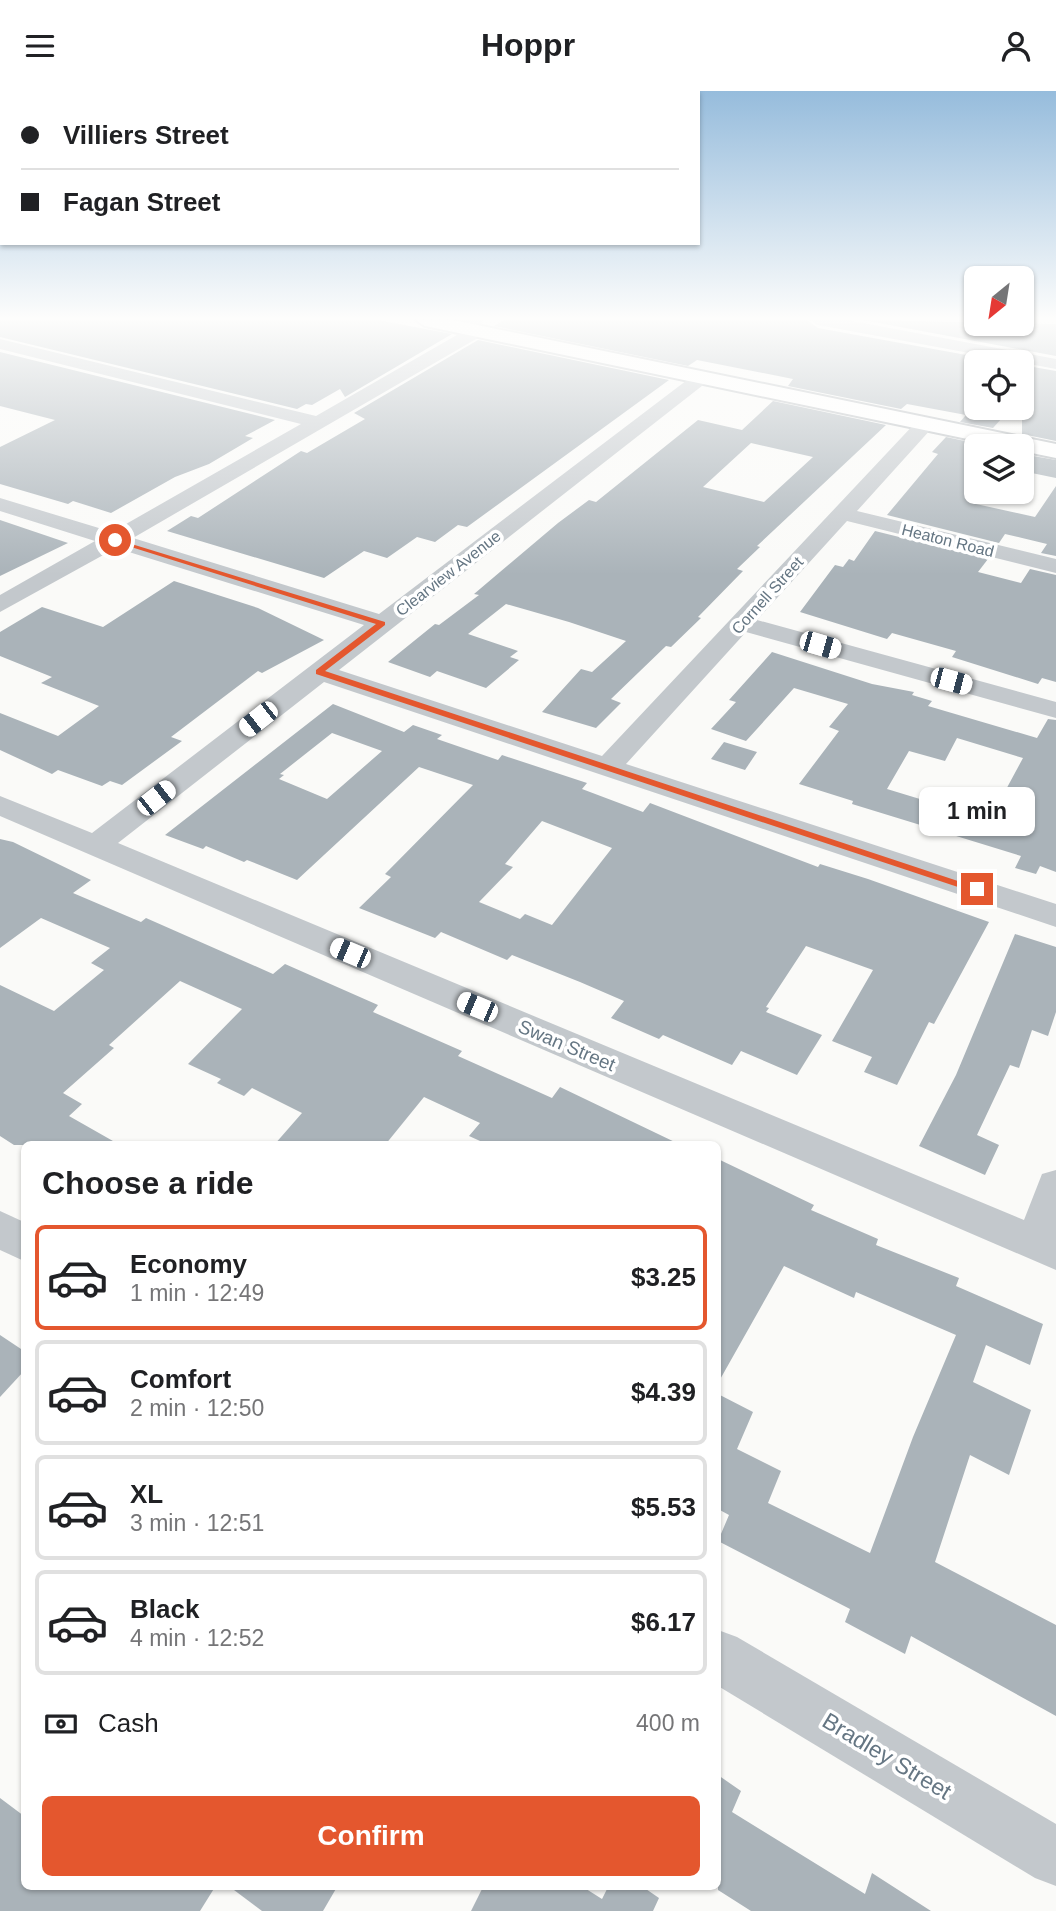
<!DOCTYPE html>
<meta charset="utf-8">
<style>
:root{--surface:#fff;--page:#f6f6f6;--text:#202124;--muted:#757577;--line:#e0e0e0;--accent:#e4572e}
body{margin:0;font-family:Helvetica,sans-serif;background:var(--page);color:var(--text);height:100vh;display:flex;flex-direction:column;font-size:26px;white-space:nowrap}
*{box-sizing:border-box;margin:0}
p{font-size:23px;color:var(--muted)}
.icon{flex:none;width:38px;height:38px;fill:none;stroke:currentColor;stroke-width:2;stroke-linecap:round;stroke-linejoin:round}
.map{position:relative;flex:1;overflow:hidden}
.drawer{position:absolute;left:21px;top:1050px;width:700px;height:749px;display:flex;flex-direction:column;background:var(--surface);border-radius:10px;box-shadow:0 2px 5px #0004}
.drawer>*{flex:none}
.top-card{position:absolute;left:0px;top:0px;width:700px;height:154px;box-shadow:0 2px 5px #0004;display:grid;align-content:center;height:154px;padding:0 21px;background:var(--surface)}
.needle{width:46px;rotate:210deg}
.controls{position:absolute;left:964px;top:175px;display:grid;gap:14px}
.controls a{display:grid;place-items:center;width:70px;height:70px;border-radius:10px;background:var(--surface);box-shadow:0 2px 5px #0004;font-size:35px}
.end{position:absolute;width:32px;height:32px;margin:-16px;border:9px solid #e4572e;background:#fff;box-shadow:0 0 0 4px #fff}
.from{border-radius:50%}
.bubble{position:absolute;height:49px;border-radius:10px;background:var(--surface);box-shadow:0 2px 5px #0004;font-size:23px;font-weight:800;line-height:49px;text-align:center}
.car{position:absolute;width:21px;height:42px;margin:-21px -10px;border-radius:9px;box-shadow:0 0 5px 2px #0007;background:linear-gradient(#fff 24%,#345 0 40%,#fff 0 76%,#345 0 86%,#fff 0)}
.top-card b{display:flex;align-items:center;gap:24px;height:66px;font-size:26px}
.top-card b+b{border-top:2px solid var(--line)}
.top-card i{width:18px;height:18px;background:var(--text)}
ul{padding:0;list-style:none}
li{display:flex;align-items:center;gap:21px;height:105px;margin:0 14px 10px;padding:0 7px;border:4px solid var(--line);border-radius:10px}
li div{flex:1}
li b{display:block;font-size:26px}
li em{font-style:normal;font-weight:800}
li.on{border-color:var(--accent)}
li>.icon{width:63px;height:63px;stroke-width:1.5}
h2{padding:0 21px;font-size:32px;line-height:84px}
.pay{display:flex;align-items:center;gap:18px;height:77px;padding:0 21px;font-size:26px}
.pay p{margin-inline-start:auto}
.button{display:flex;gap:14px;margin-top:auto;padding:14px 21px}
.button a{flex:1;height:80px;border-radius:10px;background:var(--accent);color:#fff;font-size:28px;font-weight:800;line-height:80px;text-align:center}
header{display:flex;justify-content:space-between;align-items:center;height:91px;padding:0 21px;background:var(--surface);font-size:32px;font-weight:800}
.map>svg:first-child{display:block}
.building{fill:#aab3b9;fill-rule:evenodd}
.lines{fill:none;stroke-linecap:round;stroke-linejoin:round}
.major-casing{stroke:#b5babe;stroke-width:4}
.minor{fill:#c3c8cc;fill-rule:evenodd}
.major{fill:#fff;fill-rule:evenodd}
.route{fill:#e4572e}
.labels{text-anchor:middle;stroke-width:7;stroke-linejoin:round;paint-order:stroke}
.far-street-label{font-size:16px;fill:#657683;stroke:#fff}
.street-label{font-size:19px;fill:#657683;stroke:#fff}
.near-street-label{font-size:23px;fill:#657683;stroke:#fff}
</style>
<header><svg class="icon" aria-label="menu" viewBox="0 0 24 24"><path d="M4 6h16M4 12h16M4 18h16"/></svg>Hoppr<svg class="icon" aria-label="person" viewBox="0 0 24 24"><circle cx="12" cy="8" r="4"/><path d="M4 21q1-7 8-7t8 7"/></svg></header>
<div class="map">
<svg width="1056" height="1820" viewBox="0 0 1056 1820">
<rect width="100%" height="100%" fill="#fafaf8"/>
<!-- building -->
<g class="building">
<path d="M 0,229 L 378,229 L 452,243 L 345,306 L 340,298 L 312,314 L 306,313 L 297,318 L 0,246 Z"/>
<path d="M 504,229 L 807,229 L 818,237 L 1005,271 L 976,271 L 976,317 L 1011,317 L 993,337 L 960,331 L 966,324 L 907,313 L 901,318 L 788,295 L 793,288 L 697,269 L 688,275 L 494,235 Z"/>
<path d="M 863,229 L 1056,233 L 1056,265 Z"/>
<path d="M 478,249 L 669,289 L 467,436 L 458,434 L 435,451 L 417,446 L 387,467 L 364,460 L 324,487 L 167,440 L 191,425 L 198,427 L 301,360 L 307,362 L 365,328 L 354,322 Z"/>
<path d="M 0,261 L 275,329 L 245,345 L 253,347 L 209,373 L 175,386 L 111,422 L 73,410 L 68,413 L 0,393 L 0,356 L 55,329 L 0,315 Z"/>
<path d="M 1022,274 L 1056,280 L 1056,350 L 1022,343 Z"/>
<path d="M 773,310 L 886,334 L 757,455 L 760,456 L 737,478 L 743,480 L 698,526 L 701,527 L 671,556 L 666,555 L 611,608 L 621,612 L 596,637 L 542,621 L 581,578 L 592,581 L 626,550 L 569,531 L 506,513 L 468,543 L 518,560 L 510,566 L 519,569 L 486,597 L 437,580 L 430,586 L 388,571 L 435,533 L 439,534 L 479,504 L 474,503 L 558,432 L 589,409 L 596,411 L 698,329 L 742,339 ZM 751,352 L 813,366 L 764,411 L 703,396 Z"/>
<path d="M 946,346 L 979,353 L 976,413 L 1035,426 L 1056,395 L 1056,465 L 1041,462 L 1047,453 L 1005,443 L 999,452 L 887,424 L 938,363 L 932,361 Z"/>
<path d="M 1022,363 L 1056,369 L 1056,387 L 1022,380 Z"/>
<path d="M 0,429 L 68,452 L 0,485 Z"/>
<path d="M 875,440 L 988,468 L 978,481 L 1021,492 L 1030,478 L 1056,484 L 1056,591 L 1042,587 L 1038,593 L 952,566 L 956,560 L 892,542 L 887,548 L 800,521 L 835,474 L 843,476 L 849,468 L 854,470 Z"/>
<path d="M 174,490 L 258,517 L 324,549 L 262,582 L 258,580 L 171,646 L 182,650 L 122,694 L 110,690 L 102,695 L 58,679 L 52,683 L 0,659 L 0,622 L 58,645 L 99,615 L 41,592 L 52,586 L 0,565 L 0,541 L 42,516 L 103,536 Z"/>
<path d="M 772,561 L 872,593 L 914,601 L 912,604 L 932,610 L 928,615 L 1037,647 L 1048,628 L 1056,629 L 1056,781 L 1040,775 L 1036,783 L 1015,777 L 1021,765 L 852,713 L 853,710 L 799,693 L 839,640 L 829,636 L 848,613 L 794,597 L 746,650 L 711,638 L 736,611 L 729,609 ZM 957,647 L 1023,667 L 996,717 L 940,699 L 933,712 L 887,698 L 909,660 L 945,670 Z"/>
<path d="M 333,613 L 404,641 L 413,634 L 442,644 L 437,648 L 498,669 L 502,664 L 587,692 L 582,698 L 643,721 L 650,712 L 818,776 L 820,773 L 868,788 L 989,831 L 934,933 L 929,931 L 897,994 L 864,981 L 872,966 L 832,950 L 873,879 L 806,855 L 766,916 L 769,917 L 766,921 L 822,944 L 797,984 L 741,960 L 732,974 L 663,944 L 659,948 L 611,927 L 624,910 L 580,891 L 512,864 L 507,869 L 441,841 L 435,847 L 359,817 L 391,786 L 385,783 L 473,694 L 419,676 L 297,789 L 247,769 L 244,771 L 206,755 L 203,758 L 165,744 ZM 332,642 L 382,660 L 327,708 L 279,688 L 284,684 L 280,683 ZM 542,730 L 612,757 L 552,834 L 525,823 L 520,828 L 479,811 L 513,776 L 505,773 Z"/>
<path d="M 724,651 L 757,661 L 745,679 L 711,668 Z"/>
<path d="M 0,748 L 13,751 L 91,789 L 73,802 L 141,831 L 146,827 L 273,883 L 285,873 L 378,914 L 373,921 L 462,960 L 458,965 L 552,1007 L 560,996 L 681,1054 L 489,1054 L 469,1045 L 480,1032 L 424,1006 L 385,1054 L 274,1054 L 302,1022 L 252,997 L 244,1005 L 217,992 L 221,988 L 188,973 L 242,918 L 180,890 L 109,954 L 114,957 L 63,1002 L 82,1013 L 69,1025 L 120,1054 L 14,1054 L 0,1045 L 0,894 L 54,920 L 104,879 L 91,872 L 110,857 L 41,827 L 0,857 Z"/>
<path d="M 1015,843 L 1056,856 L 1056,921 L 1048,945 L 1032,939 L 1019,977 L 1010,974 L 977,1044 L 999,1054 L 985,1084 L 919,1055 L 956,984 Z"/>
<path d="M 718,1068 L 814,1114 L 811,1119 L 878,1148 L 876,1154 L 959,1187 L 956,1195 L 1043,1233 L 1030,1274 L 986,1254 L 973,1291 L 1031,1319 L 1009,1384 L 970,1364 L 935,1471 L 1056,1534 L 1056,1625 L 911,1545 L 905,1563 L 845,1531 L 850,1518 L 718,1450 L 729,1424 L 718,1418 L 718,1303 L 753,1321 L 737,1358 L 781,1380 L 768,1412 L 870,1462 L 913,1346 L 956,1244 L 856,1201 L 854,1207 L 784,1175 L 718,1292 Z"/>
<path d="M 0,1244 L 24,1260 L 24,1280 L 0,1306 Z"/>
<path d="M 718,1684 L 741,1700 L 732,1721 L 865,1803 L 872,1782 L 931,1820 L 751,1820 L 718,1799 Z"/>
<path d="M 0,1707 L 24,1725 L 24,1796 L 215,1796 L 200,1820 L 0,1820 Z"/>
<path d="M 230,1796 L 337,1796 L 323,1820 L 262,1820 Z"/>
<path d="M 483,1796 L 583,1796 L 602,1808 L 608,1796 L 643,1796 L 659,1807 L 653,1820 L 471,1820 Z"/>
</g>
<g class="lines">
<defs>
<path id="major" d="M 416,229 L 453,229 L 1056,353 L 1056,367 L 1022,360 L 1022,355 L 1001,355 L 425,235 Z"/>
</defs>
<!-- major casing -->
<use href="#major" class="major-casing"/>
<!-- minor -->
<g class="minor">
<path d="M 467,229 L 483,229 L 476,248 L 133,447 L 379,523 L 695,283 L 707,283 L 710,287 L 707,291 L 339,579 L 602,665 L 918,329 L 932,329 L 935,333 L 932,337 L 857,420 L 1056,468 L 1056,482 L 847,430 L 757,529 L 1056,611 L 1056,627 L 746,541 L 626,673 L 1056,813 L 1056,836 L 324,591 L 118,752 L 1024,1129 L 1042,1083 L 1056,1079 L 1056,1179 L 0,725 L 0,705 L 92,742 L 364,534 L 116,457 L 0,521 L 0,504 L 95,450 L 0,420 L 0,407 L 112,441 L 301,333 L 0,258 L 0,248 L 316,325 L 462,241 Z"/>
<path d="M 810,229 L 847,229 L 1056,268 L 1056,278 L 818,234 Z"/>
<path d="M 0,1120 L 24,1131 L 24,1170 L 0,1159 Z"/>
<path d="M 718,1539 L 737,1546 L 1056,1733 L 1056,1795 L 1035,1787 L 718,1595 Z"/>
</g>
<!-- major -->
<use href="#major" class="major"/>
</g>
<!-- sky -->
<linearGradient id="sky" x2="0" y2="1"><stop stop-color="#96bcdc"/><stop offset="0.47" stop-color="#fdfdfc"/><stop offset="1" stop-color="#fdfdfc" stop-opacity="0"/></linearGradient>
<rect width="1056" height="484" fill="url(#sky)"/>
<!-- route -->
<path class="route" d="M 112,447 L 385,531 L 385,534 L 325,580 L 982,798 L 973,801 L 316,583 L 316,579 L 376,533 L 112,450 Z"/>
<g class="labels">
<!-- far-street labels -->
<g class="far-street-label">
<text transform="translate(948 449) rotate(14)" y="6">Heaton Road</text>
<text transform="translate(448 482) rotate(-38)" y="6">Clearview Avenue</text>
<text transform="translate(767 504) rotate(-48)" y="6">Cornell Street</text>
</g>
<!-- street labels -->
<g class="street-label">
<text transform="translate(567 954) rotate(23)" y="7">Swan Street</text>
</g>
<!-- near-street labels -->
<g class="near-street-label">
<text transform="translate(887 1665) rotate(31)" y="8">Bradley Street</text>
</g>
</g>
</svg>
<div class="controls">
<a><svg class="needle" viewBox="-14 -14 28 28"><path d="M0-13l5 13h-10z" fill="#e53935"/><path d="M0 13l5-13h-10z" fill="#757577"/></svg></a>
<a><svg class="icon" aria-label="locate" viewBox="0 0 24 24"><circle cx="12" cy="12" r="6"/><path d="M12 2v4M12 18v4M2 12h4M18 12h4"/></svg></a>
<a><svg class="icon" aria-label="layers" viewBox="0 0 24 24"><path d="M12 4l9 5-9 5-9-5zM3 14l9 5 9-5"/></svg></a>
</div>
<i class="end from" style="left:115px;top:449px"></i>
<i class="end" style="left:977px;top:798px"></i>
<div class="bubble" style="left:919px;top:696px;width:116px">1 min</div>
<i class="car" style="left:820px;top:554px;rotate:106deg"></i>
<i class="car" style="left:951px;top:590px;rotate:105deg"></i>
<i class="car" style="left:258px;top:628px;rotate:232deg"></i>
<i class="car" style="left:156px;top:707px;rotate:52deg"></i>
<i class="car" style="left:350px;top:862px;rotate:293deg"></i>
<i class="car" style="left:477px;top:916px;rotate:293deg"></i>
<div class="top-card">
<b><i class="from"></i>Villiers Street</b>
<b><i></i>Fagan Street</b>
</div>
<section class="drawer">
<h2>Choose a ride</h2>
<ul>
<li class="on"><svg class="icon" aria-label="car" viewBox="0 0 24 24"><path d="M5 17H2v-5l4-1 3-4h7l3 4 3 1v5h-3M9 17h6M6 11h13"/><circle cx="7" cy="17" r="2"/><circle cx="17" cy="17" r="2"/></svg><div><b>Economy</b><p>1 min · 12:49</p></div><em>$3.25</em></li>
<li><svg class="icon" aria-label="car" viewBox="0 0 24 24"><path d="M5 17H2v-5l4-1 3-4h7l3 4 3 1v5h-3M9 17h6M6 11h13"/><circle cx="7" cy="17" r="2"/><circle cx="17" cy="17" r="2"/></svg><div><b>Comfort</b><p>2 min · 12:50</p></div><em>$4.39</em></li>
<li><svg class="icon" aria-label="car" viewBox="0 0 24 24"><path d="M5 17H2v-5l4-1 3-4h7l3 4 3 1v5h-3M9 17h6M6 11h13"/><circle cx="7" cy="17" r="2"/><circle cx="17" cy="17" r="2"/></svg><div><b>XL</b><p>3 min · 12:51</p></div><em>$5.53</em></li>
<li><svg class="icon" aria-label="car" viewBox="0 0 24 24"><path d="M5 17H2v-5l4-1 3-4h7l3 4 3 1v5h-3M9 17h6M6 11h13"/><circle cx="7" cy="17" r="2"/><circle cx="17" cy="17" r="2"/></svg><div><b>Black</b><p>4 min · 12:52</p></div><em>$6.17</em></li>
</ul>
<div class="pay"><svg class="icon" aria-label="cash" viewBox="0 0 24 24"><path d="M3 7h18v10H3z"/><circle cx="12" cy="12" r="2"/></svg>Cash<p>400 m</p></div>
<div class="button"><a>Confirm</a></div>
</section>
</div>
